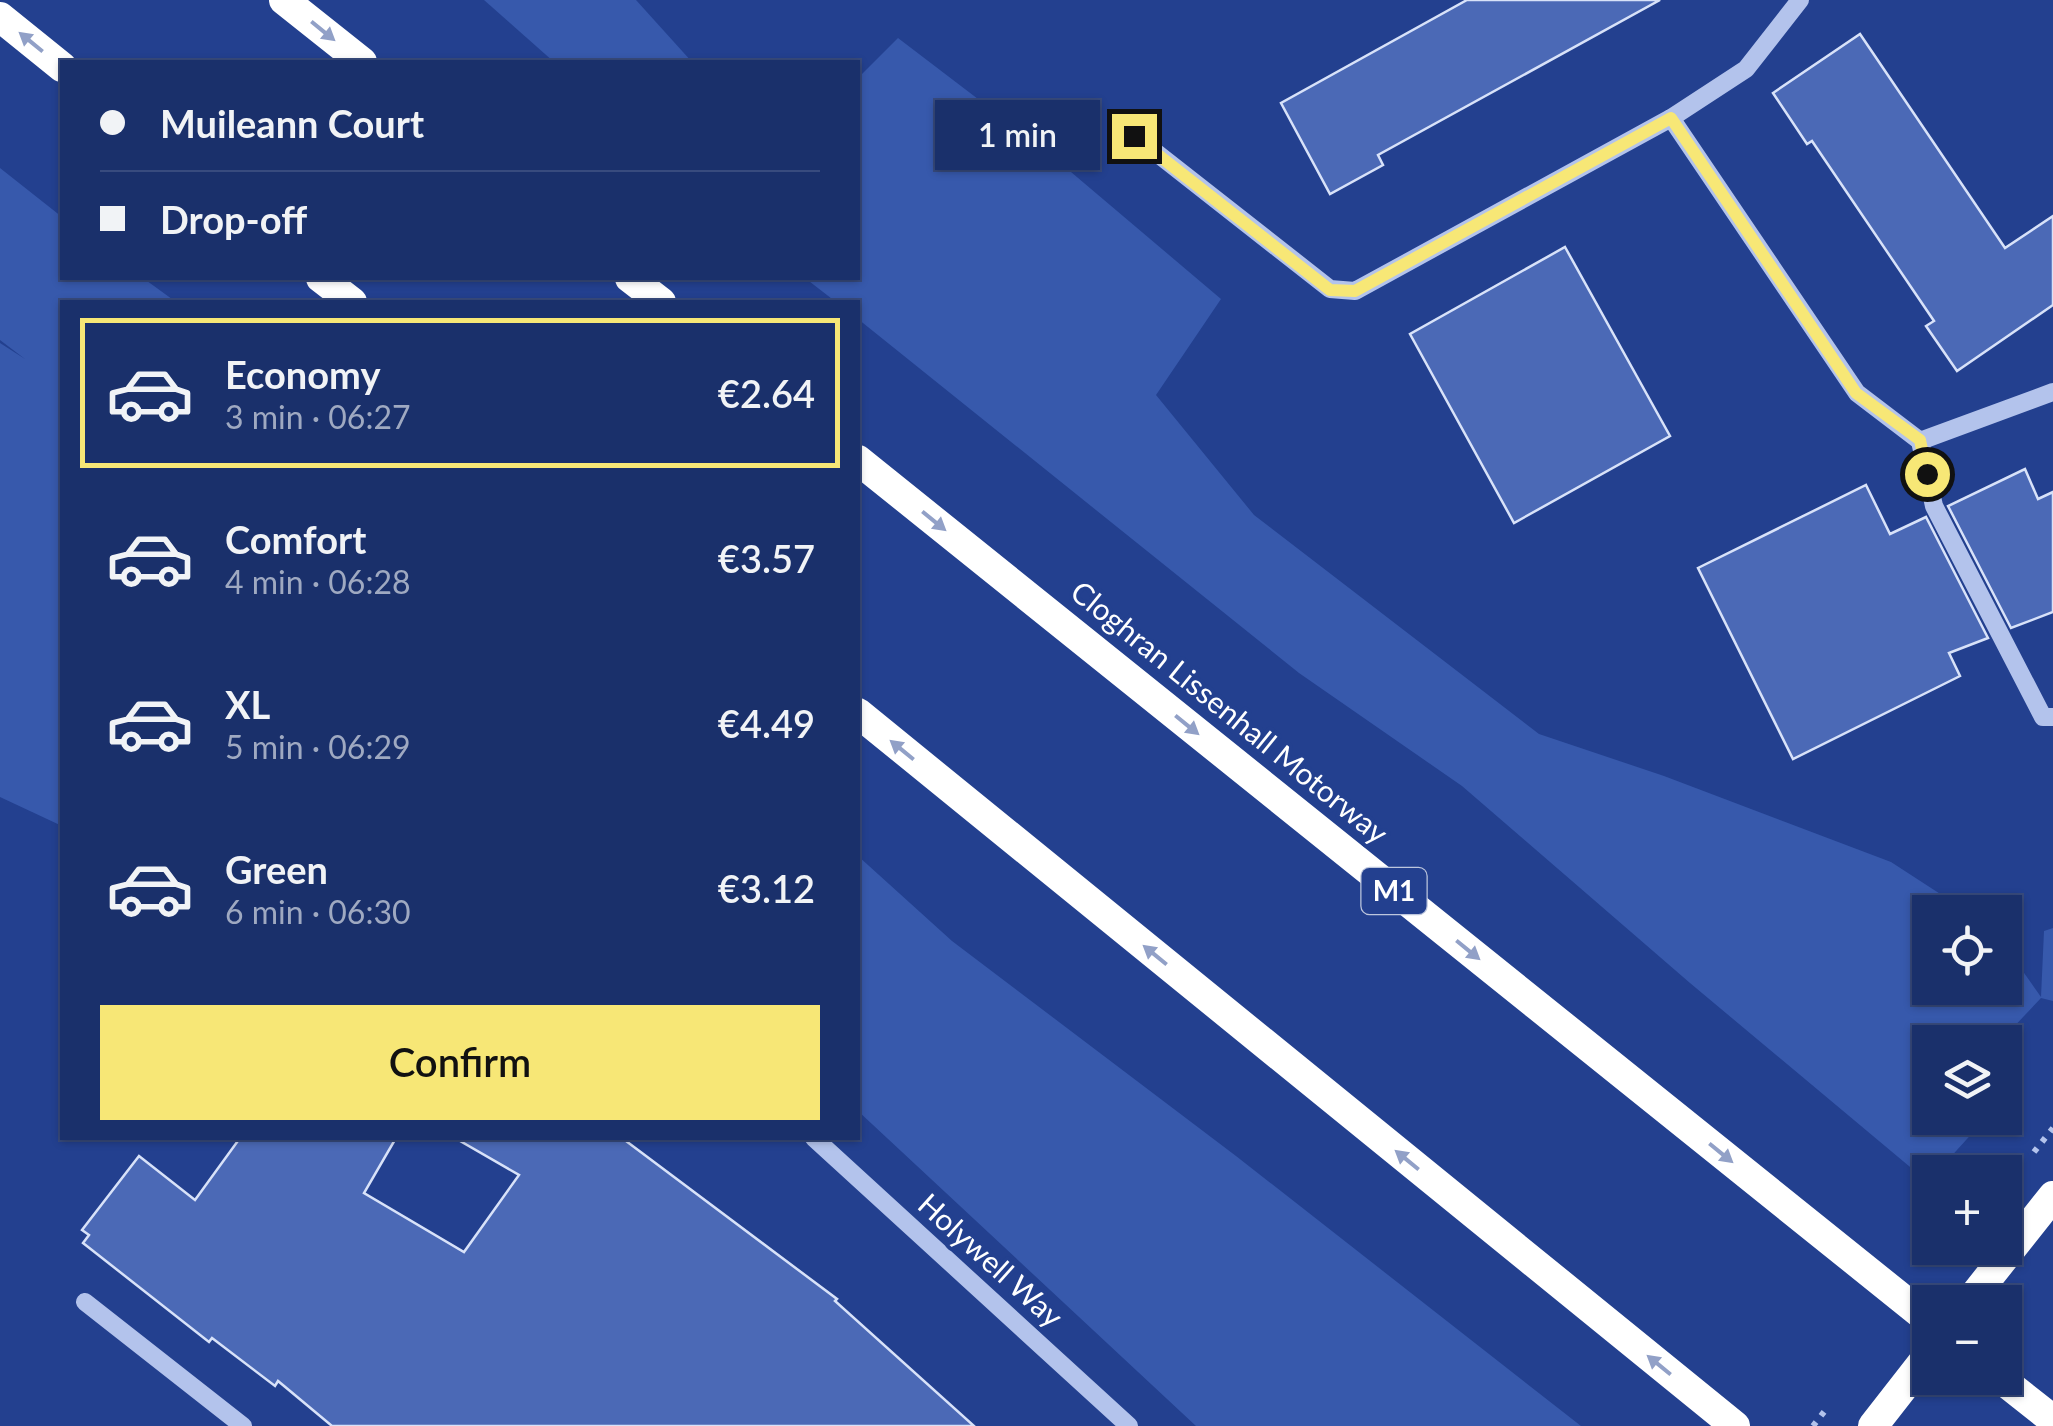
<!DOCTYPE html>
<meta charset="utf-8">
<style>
:root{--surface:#1a306b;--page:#233871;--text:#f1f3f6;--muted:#9fa9c1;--line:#384b7e;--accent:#f7e776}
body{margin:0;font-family:Lato,sans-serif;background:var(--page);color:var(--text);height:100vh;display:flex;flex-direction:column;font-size:38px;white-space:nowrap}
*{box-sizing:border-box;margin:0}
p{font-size:32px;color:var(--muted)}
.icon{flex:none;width:55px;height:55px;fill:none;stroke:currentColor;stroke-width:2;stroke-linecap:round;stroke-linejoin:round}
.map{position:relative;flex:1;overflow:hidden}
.panel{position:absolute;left:60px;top:300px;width:800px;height:840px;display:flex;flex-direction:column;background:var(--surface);border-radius:0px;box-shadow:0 2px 8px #0004,0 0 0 2px var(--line)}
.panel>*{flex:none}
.top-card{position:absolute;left:60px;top:60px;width:800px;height:220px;border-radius:0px;box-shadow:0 2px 8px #0004,0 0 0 2px var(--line);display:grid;align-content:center;height:220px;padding:0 40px;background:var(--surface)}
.buttons{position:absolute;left:1912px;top:895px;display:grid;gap:20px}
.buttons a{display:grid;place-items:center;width:110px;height:110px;border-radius:0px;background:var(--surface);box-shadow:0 2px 8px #0004,0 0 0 2px var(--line);font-size:50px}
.end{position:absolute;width:45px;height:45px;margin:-22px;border:12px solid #f7e776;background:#111;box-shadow:0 0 0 5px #111}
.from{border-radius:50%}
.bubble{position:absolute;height:70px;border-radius:0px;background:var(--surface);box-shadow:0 2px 8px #0004,0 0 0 2px var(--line);font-size:32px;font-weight:600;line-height:70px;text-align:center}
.top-card b{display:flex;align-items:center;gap:35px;height:95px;font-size:38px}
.top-card b+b{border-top:2px solid var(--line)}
.top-card i{width:25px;height:25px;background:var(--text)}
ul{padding:18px 0 0;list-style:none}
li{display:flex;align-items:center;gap:30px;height:150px;margin:0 20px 15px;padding:0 20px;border:5px solid transparent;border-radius:0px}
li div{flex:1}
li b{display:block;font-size:38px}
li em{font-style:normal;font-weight:600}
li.current{border-color:var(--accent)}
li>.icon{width:90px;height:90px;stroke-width:1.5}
.cta{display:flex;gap:20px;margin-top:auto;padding:20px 40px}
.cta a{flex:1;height:115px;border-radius:0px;background:var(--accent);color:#111;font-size:40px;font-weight:600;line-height:115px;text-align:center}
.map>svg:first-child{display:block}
.green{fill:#3759ac}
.building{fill:#4b69b6;stroke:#d8e2f9;stroke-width:2.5}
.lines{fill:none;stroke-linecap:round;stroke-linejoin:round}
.path{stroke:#b3c3ec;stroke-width:6;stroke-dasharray:5 8;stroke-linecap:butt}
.minor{stroke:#b3c3ec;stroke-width:18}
.highway{stroke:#fff;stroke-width:30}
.oneway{fill:#91a0c7}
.route{stroke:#f7e776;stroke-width:12}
.labels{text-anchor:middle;stroke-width:8;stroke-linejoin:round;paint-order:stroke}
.shield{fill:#23408f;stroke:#bdc6dd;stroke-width:2.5}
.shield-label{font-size:28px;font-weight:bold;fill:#fff}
.street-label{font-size:30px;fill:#fff;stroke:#23408f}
</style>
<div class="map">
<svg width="2053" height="1426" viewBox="0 0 2053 1426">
<rect width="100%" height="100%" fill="#23408f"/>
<!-- green -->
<g class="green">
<path d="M 484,0 L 636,0 L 692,62 L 554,62 Z"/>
<path d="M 898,38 L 1045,150 L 1221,299 L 1156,395 L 1254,515 L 1539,734 L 1664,776 L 1891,862 L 1968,912 L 1930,912 L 1930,988 L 2005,988 L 2005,946 L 2041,997 L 2044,931 L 2053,928 L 2053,1001 L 2041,998 L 2008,1033 L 2019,1076 L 2005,1094 L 2005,1042 L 1930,1042 L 1930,1118 L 1986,1118 L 1937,1172 L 1930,1172 L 1928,1182 L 1690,983 L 1462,786 L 1299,673 L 858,319 L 858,302 L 836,302 L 805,278 L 858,278 L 858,78 Z"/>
<path d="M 0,168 L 62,217 L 62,278 L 143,278 L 176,302 L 62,302 L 62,826 L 0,797 L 0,343 L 25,359 L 0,340 Z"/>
<path d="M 858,856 L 952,941 L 1236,1156 L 1581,1426 L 1196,1426 L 858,1111 Z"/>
</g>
<!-- building -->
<g class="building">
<path d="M 1467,0 L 1660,0 L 1378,155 L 1383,165 L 1330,194 L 1281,103 Z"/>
<path d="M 1860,34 L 2005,248 L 2053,216 L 2053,305 L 1957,371 L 1926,326 L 1934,321 L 1812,141 L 1807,144 L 1773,93 Z"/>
<path d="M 1565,247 L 1670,436 L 1514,523 L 1410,334 Z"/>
<path d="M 2025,469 L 2038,499 L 2053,492 L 2053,612 L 2011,628 L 1948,506 Z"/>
<path d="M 1866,485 L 1890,534 L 1926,517 L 1988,638 L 1949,653 L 1960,676 L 1793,759 L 1698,568 Z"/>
<path d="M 240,1138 L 396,1138 L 364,1193 L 464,1252 L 519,1175 L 455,1138 L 622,1138 L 837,1299 L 835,1301 L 974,1426 L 332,1426 L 278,1381 L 275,1386 L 212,1338 L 209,1342 L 83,1243 L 89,1235 L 82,1230 L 139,1156 L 195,1200 Z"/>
</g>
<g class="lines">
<!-- path -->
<g class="path">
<path d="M 2034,1152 L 2053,1128"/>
<path d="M 1813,1426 L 1827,1408"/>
</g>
<!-- minor -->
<g class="minor">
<path d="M 1671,118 L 1857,393 L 1920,441 L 2053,392"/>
<path d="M 1135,136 L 1330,289 L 1355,291 L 1671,118 L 1746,69 L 1800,0"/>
<path d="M 1920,441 L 1934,506 L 2043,717 L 2053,717"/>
<path d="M 814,1138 L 1129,1426"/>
<path d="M 85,1302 L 243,1426"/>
</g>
<!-- highway -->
<g class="highway">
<path d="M 284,0 L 362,62"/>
<path d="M 0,17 L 62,67"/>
<path d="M 321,278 L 352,302"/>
<path d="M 630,278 L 661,302"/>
<path d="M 858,460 L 1930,1321"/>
<path d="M 858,713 L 1735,1426"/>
<path d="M 1969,1302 L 2053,1196"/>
<path d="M 2000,1378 L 2053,1420"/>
<path d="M 1873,1426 L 1930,1353"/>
</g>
</g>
<!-- one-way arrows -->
<defs><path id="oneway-solid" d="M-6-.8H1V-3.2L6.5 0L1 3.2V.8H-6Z" transform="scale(2.5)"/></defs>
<g class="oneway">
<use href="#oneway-solid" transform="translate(323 31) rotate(39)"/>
<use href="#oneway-solid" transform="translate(31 42) rotate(-141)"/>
<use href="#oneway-solid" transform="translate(934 521) rotate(39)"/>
<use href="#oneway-solid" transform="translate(1187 725) rotate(39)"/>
<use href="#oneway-solid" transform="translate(902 750) rotate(-141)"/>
<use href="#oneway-solid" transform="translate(1468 950) rotate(39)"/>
<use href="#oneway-solid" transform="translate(1155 955) rotate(-141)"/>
<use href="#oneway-solid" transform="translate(1721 1153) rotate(39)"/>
<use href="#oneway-solid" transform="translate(1407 1160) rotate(-141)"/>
<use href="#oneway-solid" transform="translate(1659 1365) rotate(-141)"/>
</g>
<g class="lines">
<!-- route -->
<path class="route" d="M 1134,136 L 1330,290 L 1355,291 L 1671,118 L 1856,393 L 1920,440 L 1927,474"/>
</g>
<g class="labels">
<!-- shield labels -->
<rect class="shield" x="1361.5" y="868" width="65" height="46" rx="8"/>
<g class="shield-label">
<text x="1394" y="901">M1</text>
</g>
<!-- street labels -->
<g class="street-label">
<text transform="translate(1229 713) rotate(39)" y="10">Cloghran Lissenhall Motorway</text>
<text transform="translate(990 1261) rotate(42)" y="10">Holywell Way</text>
</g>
</g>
</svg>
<div class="buttons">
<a><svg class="icon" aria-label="locate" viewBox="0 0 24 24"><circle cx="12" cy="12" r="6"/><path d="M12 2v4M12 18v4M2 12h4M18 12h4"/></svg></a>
<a><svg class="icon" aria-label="layers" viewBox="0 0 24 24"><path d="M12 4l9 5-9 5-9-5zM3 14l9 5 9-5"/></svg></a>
<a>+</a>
<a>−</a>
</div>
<i class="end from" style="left:1927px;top:474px"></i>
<i class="end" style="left:1134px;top:136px"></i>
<div class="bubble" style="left:935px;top:100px;width:165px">1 min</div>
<div class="top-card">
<b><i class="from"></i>Muileann Court</b>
<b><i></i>Drop-off</b>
</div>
<section class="panel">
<ul>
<li class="current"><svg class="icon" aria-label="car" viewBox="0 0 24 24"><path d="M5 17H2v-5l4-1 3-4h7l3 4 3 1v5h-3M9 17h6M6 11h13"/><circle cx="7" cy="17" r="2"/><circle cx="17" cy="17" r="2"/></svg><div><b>Economy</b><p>3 min · 06:27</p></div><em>€2.64</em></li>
<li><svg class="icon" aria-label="car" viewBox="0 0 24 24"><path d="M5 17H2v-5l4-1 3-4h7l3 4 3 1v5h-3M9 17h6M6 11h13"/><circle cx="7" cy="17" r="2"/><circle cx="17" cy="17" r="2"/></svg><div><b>Comfort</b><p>4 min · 06:28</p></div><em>€3.57</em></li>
<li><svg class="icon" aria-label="car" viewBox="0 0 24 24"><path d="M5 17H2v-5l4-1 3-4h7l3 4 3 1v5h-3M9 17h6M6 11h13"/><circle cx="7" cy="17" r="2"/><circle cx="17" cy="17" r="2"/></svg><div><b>XL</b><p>5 min · 06:29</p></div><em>€4.49</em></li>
<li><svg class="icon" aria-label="car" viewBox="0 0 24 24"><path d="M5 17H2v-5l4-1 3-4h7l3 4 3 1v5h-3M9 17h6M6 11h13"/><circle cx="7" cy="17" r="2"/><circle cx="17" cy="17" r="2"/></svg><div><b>Green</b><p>6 min · 06:30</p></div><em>€3.12</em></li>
</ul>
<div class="cta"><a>Confirm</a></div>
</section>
</div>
